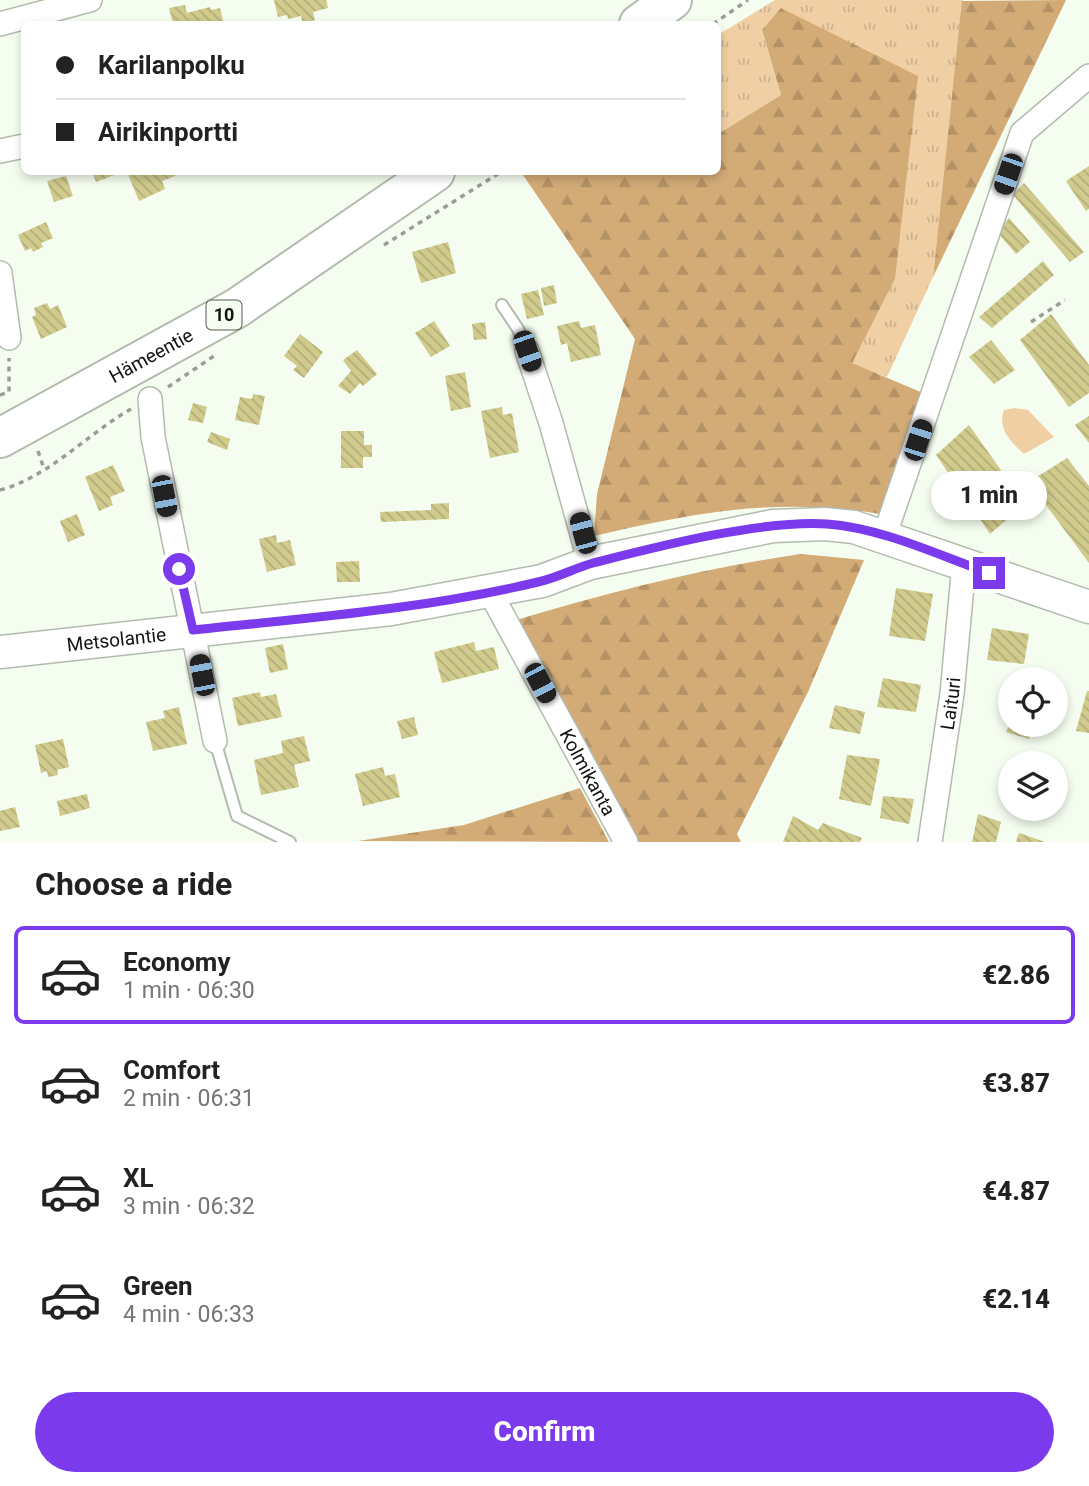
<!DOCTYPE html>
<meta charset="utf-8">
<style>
:root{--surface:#fff;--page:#f2f2f2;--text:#222;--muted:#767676;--line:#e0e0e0;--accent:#7c3aed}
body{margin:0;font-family:Roboto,sans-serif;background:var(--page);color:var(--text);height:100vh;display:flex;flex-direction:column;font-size:26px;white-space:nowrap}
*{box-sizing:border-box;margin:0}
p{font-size:23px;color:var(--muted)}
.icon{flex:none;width:38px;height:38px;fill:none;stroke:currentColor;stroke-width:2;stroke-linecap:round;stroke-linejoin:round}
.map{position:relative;height:842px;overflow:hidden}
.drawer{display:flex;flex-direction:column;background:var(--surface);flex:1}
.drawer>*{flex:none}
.top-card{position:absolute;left:21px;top:21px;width:700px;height:154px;border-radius:10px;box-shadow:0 4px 10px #0003;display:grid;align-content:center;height:154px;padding:0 35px;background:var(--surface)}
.fabs{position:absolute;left:998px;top:667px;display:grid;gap:14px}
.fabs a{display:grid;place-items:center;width:70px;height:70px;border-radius:50%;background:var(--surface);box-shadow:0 4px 10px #0003;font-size:35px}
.end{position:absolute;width:32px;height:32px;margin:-16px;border:9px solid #7c3aed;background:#fff;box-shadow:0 0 0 4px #fff}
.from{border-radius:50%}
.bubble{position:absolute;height:49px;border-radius:24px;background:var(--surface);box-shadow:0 4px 10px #0003;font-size:23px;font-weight:800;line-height:49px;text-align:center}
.car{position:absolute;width:21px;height:42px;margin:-21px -10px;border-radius:9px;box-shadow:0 0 5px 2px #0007;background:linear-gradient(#222 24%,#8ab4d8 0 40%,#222 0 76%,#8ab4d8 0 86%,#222 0)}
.top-card b{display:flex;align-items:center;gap:24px;height:66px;font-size:26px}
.top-card b+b{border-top:2px solid var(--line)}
.top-card i{width:18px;height:18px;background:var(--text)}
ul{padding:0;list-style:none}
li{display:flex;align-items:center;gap:21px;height:98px;margin:0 14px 10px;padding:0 21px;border:4px solid transparent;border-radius:10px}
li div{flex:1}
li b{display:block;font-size:26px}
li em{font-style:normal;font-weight:800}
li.selected{border-color:var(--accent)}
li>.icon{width:63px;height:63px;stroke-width:1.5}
h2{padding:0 35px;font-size:32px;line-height:84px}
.primary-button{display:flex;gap:14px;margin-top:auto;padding:14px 35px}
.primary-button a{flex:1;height:80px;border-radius:42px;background:var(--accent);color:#fff;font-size:28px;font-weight:800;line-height:80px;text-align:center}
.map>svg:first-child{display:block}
.grass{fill:url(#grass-tufts)}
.forest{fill:url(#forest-firs)}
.green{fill:#f0cfa4}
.building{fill:url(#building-back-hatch)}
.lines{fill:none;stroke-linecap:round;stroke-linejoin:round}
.lane-casing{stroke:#b2bbad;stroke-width:14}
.street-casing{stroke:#b2bbad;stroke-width:26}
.secondary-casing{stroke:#b2bbad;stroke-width:35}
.highway-casing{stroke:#b2bbad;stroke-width:42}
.path{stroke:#989e94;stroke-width:3.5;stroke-dasharray:5 5;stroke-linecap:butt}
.lane{stroke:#fff;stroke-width:10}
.street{stroke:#fff;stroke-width:23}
.secondary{stroke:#fff;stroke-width:32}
.highway{stroke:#fff;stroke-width:38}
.route{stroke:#7c3aed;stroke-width:9}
.labels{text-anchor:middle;stroke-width:5;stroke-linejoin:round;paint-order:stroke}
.shield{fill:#f4fdef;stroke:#555a53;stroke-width:2}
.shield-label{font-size:18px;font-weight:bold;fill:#111410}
.street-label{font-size:19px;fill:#111410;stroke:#f4fdef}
</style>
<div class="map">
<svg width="1089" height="842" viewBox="0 0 1089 842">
<defs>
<pattern id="grass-tufts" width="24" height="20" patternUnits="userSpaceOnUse" patternTransform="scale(1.75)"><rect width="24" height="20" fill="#f0cfa4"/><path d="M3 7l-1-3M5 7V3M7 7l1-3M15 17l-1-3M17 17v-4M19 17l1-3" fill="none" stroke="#cdb18c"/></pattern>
<pattern id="forest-firs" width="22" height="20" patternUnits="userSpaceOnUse" patternTransform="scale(1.75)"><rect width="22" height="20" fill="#d3ab77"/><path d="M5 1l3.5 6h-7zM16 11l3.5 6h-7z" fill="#b49266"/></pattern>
<pattern id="building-back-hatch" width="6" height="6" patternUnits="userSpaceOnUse" patternTransform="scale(1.75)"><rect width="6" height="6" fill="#d0cb8c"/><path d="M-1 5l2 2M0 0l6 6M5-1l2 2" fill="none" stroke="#b2ad78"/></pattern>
</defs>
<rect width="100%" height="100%" fill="#f4fdef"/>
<!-- grass -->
<path class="grass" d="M 775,0 L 963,0 L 933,277 L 887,377 L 851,364 L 895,279 L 762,31 L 781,95 L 718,134 L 718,35 Z"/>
<!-- forest -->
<g class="forest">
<path d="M 1066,0 L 933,277 L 962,1 Z"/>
<path d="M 781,8 L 918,76 L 895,279 L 852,363 L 923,393 L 881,514 C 774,497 698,512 594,536 L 597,494 L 635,339 L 523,175 L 527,172 L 718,172 L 718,134 L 781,95 L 762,30 Z"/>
<path d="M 801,554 L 864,560 L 808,692 L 737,834 L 741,842 L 639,842 L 516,620 C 610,592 704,568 801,554 Z"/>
<path d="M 580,788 L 609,842 L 358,841 L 464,825 Z"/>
</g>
<!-- green -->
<path class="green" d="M 1014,408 L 1028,410 L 1054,437 L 1024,454 C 1011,442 997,429 1004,410 Z"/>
<!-- building -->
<g class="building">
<path d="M 274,0 L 326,0 L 328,8 L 313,12 L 315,20 L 303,24 L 301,16 L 288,19 L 287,15 L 278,17 Z"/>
<path d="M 185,5 L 187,13 L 210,7 L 211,10 L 220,8 L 224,24 L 173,24 L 169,8 Z"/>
<path d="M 1089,166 L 1089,209 L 1086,211 L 1066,181 Z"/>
<path d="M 92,172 L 122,172 L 96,182 Z"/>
<path d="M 127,172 L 174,172 L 175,176 L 162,181 L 165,189 L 139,201 Z"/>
<path d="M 66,176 L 73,196 L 54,202 L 47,181 Z"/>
<path d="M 1024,183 L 1084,252 L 1070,262 L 1013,195 Z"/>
<path d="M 1009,218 L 1030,242 L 1016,254 L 997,232 Z"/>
<path d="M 46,222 L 53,238 L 41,243 L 43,247 L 33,252 L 31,248 L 25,251 L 18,235 Z"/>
<path d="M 448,242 L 456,273 L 421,283 L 412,252 Z"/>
<path d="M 1043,261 L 1054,275 L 992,328 L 979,317 Z"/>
<path d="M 554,285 L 557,303 L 544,306 L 541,288 Z"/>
<path d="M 538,290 L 544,315 L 527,319 L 521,294 Z"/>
<path d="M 47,303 L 50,309 L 58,305 L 67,327 L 41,339 L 32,317 L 36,315 L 34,308 Z"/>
<path d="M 1051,314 L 1089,365 L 1089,393 L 1069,407 L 1020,340 Z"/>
<path d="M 434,321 L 450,346 L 431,357 L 415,333 Z"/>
<path d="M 579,321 L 581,328 L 595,325 L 601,355 L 571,362 L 567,343 L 561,345 L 557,326 Z"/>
<path d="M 485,322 L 487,339 L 474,340 L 472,324 Z"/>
<path d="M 300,334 L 323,352 L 304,378 L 293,370 L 297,366 L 284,356 Z"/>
<path d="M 991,340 L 1015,370 L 994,384 L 969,357 Z"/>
<path d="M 357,350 L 377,374 L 363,386 L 360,383 L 350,394 L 338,386 L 351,371 L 343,360 Z"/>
<path d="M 465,372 L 471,407 L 451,411 L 445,376 Z"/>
<path d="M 253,394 L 265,396 L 259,425 L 235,420 L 240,397 L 252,399 Z"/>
<path d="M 193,403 L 207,407 L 203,423 L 188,420 Z"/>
<path d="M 502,407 L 503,415 L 512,413 L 519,452 L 490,458 L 481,411 Z"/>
<path d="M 1089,416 L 1089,443 L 1075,425 Z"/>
<path d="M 969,425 L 1025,504 L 990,534 L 936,455 Z"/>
<path d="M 341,431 L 364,431 L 364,445 L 372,445 L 372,457 L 363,457 L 363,468 L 341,468 Z"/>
<path d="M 211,432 L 230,439 L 227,450 L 207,442 Z"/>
<path d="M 1067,458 L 1089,486 L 1089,563 L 1029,482 Z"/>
<path d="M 113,465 L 125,491 L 110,497 L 113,505 L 99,511 L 85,477 Z"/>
<path d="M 449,503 L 449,519 L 381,522 L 380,512 L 431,510 L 431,504 Z"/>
<path d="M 77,514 L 85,535 L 68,542 L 60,521 Z"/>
<path d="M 276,535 L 277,543 L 290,540 L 296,565 L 267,572 L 259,539 Z"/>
<path d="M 359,561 L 360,582 L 337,582 L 336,562 Z"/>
<path d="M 896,588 L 933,594 L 925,641 L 889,636 Z"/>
<path d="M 992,628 L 1029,634 L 1024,664 L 987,660 Z"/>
<path d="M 474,642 L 476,651 L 494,647 L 499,669 L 442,683 L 434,652 Z"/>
<path d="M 283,644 L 288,669 L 270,673 L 265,648 Z"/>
<path d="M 883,678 L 921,685 L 916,712 L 877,707 Z"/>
<path d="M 1087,691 L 1089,691 L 1089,733 L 1076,731 Z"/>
<path d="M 260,692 L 261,697 L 276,694 L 282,717 L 238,726 L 232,698 Z"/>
<path d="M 835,705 L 865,712 L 860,734 L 829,728 Z"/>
<path d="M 179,707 L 187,744 L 153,751 L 146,722 L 165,718 L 163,711 Z"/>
<path d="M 414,717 L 418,735 L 402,739 L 397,721 Z"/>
<path d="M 1010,724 L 1034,724 L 1029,739 L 1006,732 Z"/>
<path d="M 304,736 L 310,761 L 294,765 L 299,787 L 261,795 L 254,760 L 283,753 L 281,741 Z"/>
<path d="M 63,739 L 69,767 L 57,770 L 58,775 L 48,777 L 47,771 L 41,773 L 35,745 Z"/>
<path d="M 847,755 L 880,759 L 871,806 L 839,799 Z"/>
<path d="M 383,767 L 385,776 L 395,774 L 400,797 L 363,806 L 355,774 Z"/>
<path d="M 87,794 L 90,808 L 60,816 L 57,801 Z"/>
<path d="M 883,796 L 914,799 L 909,824 L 880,818 Z"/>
<path d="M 15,807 L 20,827 L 0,831 L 0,811 Z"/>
<path d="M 978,814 L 1001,822 L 996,842 L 972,842 Z"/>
<path d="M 793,816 L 818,830 L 823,823 L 862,838 L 860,842 L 783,842 Z"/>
<path d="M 1019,833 L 1045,842 L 1016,842 Z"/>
</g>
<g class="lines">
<defs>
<g id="lane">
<path d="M 502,305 L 518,329 L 527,351"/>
<path d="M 215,741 L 237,816 L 290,842"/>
</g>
<g id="street">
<path d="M 0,24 L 90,0"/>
<path d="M 0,151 L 24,146"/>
<path d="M 0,273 L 9,338"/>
<path d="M 527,351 L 551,423 L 590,563"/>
<path d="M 150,399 L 153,437 L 215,741"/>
<path d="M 884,537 L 1022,133 L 1089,76"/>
<path id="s1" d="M 490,592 L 626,842"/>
<path id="s2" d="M 930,842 L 952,694 L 964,564"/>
</g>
<g id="secondary">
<path id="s3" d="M 0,652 L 391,609 L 542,581 L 590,563 L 773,526 L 825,524 L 854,527 L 1089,607"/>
</g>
<g id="highway">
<path d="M 639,24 L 672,0"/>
<path id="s4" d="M 0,438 L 237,308 L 435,172"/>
</g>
</defs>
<!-- lane casing -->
<use href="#lane" class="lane-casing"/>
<!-- street casing -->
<use href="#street" class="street-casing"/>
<!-- secondary casing -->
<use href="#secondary" class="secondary-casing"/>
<!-- highway casing -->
<use href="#highway" class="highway-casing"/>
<!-- path -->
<g class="path">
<path d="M 713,24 L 748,0"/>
<path d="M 384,245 L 501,172"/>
<path d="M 1031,322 L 1065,300"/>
<path d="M 168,387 L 214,356"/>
<path d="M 0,395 L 9,392 L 9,358"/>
<path d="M 38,451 L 44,469"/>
<path d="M 0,490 C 49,477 87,434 131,409"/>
</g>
<!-- lane -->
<use href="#lane" class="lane"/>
<!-- street -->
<use href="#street" class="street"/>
<!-- secondary -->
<use href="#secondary" class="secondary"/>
<!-- highway -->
<use href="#highway" class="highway"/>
</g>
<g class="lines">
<!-- route -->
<path class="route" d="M 179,569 L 193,630 C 308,618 425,609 538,582 C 557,578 575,568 593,563 C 660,546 760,520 827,524 C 882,528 938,555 989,573"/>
</g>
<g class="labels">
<!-- shield labels -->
<rect class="shield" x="206.5" y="300.5" width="35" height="29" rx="5"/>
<g class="shield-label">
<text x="224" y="321">10</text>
</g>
<!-- street labels -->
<g class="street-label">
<text dy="7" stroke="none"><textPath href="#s4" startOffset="172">Hämeentie</textPath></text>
<text dy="7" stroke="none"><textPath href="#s3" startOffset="117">Metsolantie</textPath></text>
<text dy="7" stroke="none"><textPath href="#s2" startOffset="140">Laituri</textPath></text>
<text dy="7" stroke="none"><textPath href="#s1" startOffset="205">Kolmikanta</textPath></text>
</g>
</g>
</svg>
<div class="fabs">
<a><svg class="icon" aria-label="locate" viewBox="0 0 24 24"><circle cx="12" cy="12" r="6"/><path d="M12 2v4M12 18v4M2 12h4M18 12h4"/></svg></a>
<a><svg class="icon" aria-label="layers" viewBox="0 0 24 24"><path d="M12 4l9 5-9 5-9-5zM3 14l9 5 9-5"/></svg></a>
</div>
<i class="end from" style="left:179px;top:569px"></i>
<i class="end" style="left:989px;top:573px"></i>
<div class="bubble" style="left:931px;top:471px;width:116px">1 min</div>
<i class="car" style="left:1008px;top:174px;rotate:199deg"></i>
<i class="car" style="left:527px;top:351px;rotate:161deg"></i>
<i class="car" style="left:918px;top:440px;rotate:18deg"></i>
<i class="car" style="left:164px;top:496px;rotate:169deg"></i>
<i class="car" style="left:583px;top:533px;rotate:345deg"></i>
<i class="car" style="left:202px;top:675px;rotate:349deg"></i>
<i class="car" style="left:540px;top:683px;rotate:152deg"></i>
<div class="top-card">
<b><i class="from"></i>Karilanpolku</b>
<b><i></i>Airikinportti</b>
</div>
</div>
<section class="drawer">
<h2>Choose a ride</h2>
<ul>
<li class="selected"><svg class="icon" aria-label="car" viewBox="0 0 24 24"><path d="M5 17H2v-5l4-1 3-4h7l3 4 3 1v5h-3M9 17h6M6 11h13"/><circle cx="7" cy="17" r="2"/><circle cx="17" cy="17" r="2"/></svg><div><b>Economy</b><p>1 min · 06:30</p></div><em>€2.86</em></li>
<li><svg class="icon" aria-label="car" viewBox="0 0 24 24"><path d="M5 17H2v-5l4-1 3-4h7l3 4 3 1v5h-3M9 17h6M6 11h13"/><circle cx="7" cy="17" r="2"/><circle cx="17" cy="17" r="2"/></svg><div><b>Comfort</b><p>2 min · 06:31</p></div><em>€3.87</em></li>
<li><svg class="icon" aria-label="car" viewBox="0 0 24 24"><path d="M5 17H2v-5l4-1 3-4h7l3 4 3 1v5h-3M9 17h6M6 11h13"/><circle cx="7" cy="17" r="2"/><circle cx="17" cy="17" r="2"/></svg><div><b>XL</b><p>3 min · 06:32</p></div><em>€4.87</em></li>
<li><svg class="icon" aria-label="car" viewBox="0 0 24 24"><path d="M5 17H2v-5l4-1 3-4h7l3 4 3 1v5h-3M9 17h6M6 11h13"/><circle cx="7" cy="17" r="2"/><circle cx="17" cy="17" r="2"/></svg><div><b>Green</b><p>4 min · 06:33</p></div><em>€2.14</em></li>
</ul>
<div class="primary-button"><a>Confirm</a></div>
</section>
